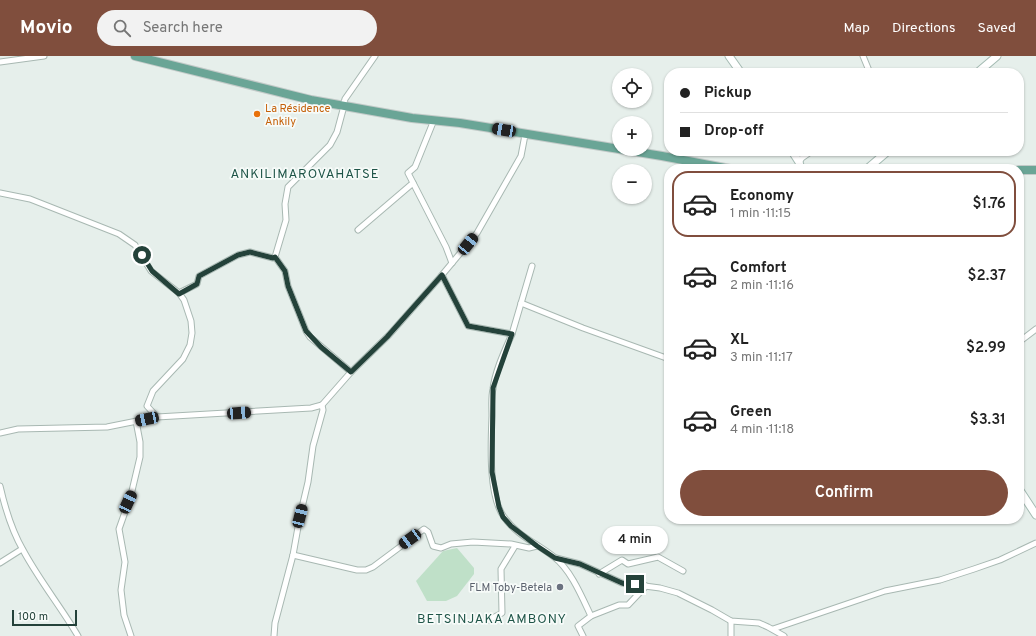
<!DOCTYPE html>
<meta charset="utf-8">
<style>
:root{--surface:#fff;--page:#f2f2f2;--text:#222;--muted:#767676;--line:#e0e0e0;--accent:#804e3d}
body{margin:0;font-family:Overpass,sans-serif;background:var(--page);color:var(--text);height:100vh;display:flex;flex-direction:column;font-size:15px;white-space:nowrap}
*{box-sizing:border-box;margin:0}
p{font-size:13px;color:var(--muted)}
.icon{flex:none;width:22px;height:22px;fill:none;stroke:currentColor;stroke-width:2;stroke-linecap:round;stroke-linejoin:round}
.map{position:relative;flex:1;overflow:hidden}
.panel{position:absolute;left:664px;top:108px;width:360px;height:360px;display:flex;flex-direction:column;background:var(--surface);border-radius:16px;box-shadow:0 1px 3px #0004}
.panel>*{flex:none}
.top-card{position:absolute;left:664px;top:12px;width:360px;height:88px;border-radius:16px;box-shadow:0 1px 3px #0004;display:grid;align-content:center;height:88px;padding:0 16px;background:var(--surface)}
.tools{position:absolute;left:612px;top:12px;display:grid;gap:8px}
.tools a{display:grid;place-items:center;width:40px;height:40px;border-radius:50%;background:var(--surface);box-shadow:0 1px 3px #0004;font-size:20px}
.scale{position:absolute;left:12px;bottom:10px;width:65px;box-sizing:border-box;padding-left:4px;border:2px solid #24423a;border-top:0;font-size:11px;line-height:14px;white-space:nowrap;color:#24423a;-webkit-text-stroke:3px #f7fbf9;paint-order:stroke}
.end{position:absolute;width:18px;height:18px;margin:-9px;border:5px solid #24423a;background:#fff;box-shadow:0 0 0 2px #fff}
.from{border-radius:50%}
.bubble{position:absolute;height:28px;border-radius:14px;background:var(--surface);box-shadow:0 1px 3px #0004;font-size:13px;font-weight:600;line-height:28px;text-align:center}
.car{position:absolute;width:12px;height:24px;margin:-12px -6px;border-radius:5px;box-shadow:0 0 3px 1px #0007;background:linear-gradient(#222 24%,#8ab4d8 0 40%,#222 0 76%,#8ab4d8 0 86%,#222 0)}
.top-card b{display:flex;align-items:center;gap:14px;height:38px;font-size:15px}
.top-card b+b{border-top:1px solid var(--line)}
.top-card i{width:10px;height:10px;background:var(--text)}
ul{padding:7px 0 0;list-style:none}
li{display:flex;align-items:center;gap:12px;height:66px;margin:0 8px 6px;padding:0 8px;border:2px solid transparent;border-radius:16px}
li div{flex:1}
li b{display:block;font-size:15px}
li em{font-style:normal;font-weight:600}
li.active{border-color:var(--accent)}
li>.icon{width:36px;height:36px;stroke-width:1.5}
.cta{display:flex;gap:8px;margin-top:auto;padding:8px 16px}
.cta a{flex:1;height:46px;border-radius:24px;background:var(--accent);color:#fff;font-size:16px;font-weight:600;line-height:46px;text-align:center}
header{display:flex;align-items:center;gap:24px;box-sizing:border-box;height:56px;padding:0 20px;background:var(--accent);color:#fff}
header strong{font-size:19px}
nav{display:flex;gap:22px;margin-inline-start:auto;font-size:14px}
.search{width:280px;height:36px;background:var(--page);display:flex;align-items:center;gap:10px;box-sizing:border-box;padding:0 14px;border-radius:22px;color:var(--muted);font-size:15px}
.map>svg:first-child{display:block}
.green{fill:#bfe0c8}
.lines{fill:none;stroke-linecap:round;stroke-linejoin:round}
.street-casing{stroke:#a8b8b2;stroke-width:7}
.secondary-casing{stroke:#a4bbb3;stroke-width:9}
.primary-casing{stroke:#c2cac8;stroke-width:10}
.street{stroke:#fff;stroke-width:5}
.secondary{stroke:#fff;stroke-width:7}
.primary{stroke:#6aa596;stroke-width:8}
.route{stroke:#24423a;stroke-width:5}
.food-dot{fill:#e8710a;stroke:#f7fbf9;stroke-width:1.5}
.worship-dot{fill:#6b7280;stroke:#f7fbf9;stroke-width:1.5}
.labels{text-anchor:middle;stroke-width:3.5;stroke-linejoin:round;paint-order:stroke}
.food-label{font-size:11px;fill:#c56008;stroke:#f7fbf9;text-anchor:start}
.worship-label{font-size:11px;fill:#5b616d;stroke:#f7fbf9;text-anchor:end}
.quarter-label{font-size:13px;letter-spacing:1px;fill:#1f5548;stroke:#f7fbf9}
</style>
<header>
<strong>Movio</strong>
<div class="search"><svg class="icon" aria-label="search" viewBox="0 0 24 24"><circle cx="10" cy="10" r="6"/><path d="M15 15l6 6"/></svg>Search here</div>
<nav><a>Map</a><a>Directions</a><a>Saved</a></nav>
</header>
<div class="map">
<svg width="1036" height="580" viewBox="0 0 1036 580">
<rect width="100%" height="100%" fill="#e6efeb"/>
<!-- green -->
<path class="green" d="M 457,492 L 474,512 L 474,518 L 457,540 L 446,545 L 427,545 L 416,525 L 443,495 Z"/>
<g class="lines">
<defs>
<g id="street">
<path d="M 863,0 L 870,17"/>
<path d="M 0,6 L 44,0"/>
<path d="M 343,50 L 345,43 L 375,0"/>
<path d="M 434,64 L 415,111 L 408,117 L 446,191 L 452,207"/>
<path d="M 799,106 L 802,102 L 812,95"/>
<path d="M 0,137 L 30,143 L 119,178 L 135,189 L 151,215 L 179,237 L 184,244 L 191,265 L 192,277 L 190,289 L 183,303 L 153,335 L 147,350 L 157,361"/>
<path d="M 358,174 L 413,127"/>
<path d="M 275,201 L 286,164 L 285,148 L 288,131 L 330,89 L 337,76 L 344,50"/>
<path d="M 442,219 L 468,270 L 512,278 C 505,294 495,315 493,333 C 491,341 492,351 492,360 C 491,386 488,440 504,461 C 516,479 538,488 554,501 C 571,514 582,541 591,560 L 578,570 L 583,580"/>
<path d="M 179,237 L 197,228 L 199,220 L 238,199 L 250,196 L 273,202 L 275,201 L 285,215 L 288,230 L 306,275 L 310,281 L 351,316"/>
<path d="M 521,247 L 583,272 L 669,303"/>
<path d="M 512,278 L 532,210"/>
<path d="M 1019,286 L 1036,273"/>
<path d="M 0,377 L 18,373 L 107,371 L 157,361 L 311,352 L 322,349"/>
<path d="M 0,430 C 5,452 12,475 23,494 C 39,524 61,551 78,580"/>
<path d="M 293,499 L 357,514 L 366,514 L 373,511 L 424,473 L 428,476 L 433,490 L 441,492 L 451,488 L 473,486 L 511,488 L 529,492 L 537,490"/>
<path d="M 556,502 L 580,508 L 622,527 L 660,532 L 678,537 L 712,554 L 731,565 L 759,567 L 768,571 L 784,580"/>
<path d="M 0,507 L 22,493"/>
<path d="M 599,518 L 622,504 L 628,508 L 658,501 L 683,515"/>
<path d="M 591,560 L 619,549 L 628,549 L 646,530"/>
<path d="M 489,564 L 502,557 L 501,513 L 515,490"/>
<path d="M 773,573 L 885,535 L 940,524 L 974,513 L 1000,504 L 1036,487"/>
<path d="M 131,580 L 124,559 L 121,534 L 125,506 L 119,473 L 131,439 L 140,401 L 140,386 L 136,365"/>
<path d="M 274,580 L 275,567 L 293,499 L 300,460 L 308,426 L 313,390 L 323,354 L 322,349 L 351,316 L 389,279 L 442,219 L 477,177 L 521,100 L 525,79"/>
<path d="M 731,580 L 731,565"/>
</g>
<g id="secondary">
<path d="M 729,0 L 741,17"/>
<path d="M 977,17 L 997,0"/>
<path d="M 792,95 L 799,106 L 801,113"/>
<path d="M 867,113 L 888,95"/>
<path d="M 1019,433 L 1036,459"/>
</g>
<g id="primary">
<path d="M 135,0 L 311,44 L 412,62 L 460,67 L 662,100 L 730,113"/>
<path d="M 1019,114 L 1036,114"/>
</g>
</defs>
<!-- street casing -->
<use href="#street" class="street-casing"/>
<!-- secondary casing -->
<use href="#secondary" class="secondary-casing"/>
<!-- primary casing -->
<use href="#primary" class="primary-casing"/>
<!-- street -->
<use href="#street" class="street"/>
<!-- secondary -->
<use href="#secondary" class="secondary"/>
<!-- primary -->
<use href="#primary" class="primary"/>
</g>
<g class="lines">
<!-- route -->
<path class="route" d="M 142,199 L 152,215 L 179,238 L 197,228 L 199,220 L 238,199 L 250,196 L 273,202 L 275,201 L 285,215 L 288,230 L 306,275 L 321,291 L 351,316 L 387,281 L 442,219 L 468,270 L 512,278 L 493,332 L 492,416 L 499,451 L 503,461 L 511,470 L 537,490 L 555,502 L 580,508 L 622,527 L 629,529 L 635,528"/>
</g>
<!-- markers -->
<circle class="food-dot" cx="257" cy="58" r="4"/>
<circle class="worship-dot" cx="560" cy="531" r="4"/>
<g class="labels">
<!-- food labels -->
<g class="food-label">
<text x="265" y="56">La Résidence<tspan x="265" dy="13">Ankily</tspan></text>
</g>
<!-- worship labels -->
<g class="worship-label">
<text x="552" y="535">FLM Toby-Betela</text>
</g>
<!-- quarter labels -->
<g class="quarter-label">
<text x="305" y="122">ANKILIMAROVAHATSE</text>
<text x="492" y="567">BETSINJAKA AMBONY</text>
</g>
</g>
</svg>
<div class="tools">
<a><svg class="icon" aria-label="locate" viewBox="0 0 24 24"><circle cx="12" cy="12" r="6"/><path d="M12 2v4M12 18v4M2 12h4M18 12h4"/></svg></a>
<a>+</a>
<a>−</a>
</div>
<div class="scale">100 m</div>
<i class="end from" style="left:142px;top:199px"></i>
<i class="end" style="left:635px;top:528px"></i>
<div class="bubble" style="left:602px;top:470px;width:66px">4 min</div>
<i class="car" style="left:504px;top:74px;rotate:280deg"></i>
<i class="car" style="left:468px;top:188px;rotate:39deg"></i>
<i class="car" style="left:239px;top:357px;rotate:86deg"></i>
<i class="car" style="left:147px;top:363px;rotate:258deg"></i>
<i class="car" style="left:128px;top:446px;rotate:25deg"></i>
<i class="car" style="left:300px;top:460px;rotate:14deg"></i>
<i class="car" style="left:410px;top:483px;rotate:234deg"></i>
<div class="top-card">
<b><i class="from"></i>Pickup</b>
<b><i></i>Drop-off</b>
</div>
<section class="panel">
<ul>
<li class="active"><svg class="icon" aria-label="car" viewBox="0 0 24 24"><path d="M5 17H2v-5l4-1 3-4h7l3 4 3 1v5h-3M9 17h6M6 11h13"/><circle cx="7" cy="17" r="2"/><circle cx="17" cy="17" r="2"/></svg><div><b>Economy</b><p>1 min · 11:15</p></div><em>$1.76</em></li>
<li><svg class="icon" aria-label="car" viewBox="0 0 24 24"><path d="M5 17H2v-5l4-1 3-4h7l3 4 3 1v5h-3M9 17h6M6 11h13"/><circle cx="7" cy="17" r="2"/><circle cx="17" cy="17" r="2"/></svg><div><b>Comfort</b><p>2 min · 11:16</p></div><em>$2.37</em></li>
<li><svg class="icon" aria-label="car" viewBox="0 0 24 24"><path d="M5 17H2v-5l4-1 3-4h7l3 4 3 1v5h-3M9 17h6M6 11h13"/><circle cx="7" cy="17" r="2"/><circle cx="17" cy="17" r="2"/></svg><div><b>XL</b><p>3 min · 11:17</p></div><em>$2.99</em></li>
<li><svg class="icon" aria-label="car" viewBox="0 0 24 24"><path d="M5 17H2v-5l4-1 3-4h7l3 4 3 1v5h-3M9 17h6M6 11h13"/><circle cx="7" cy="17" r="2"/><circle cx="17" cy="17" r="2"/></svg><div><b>Green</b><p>4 min · 11:18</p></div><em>$3.31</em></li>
</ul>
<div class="cta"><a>Confirm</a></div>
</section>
</div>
